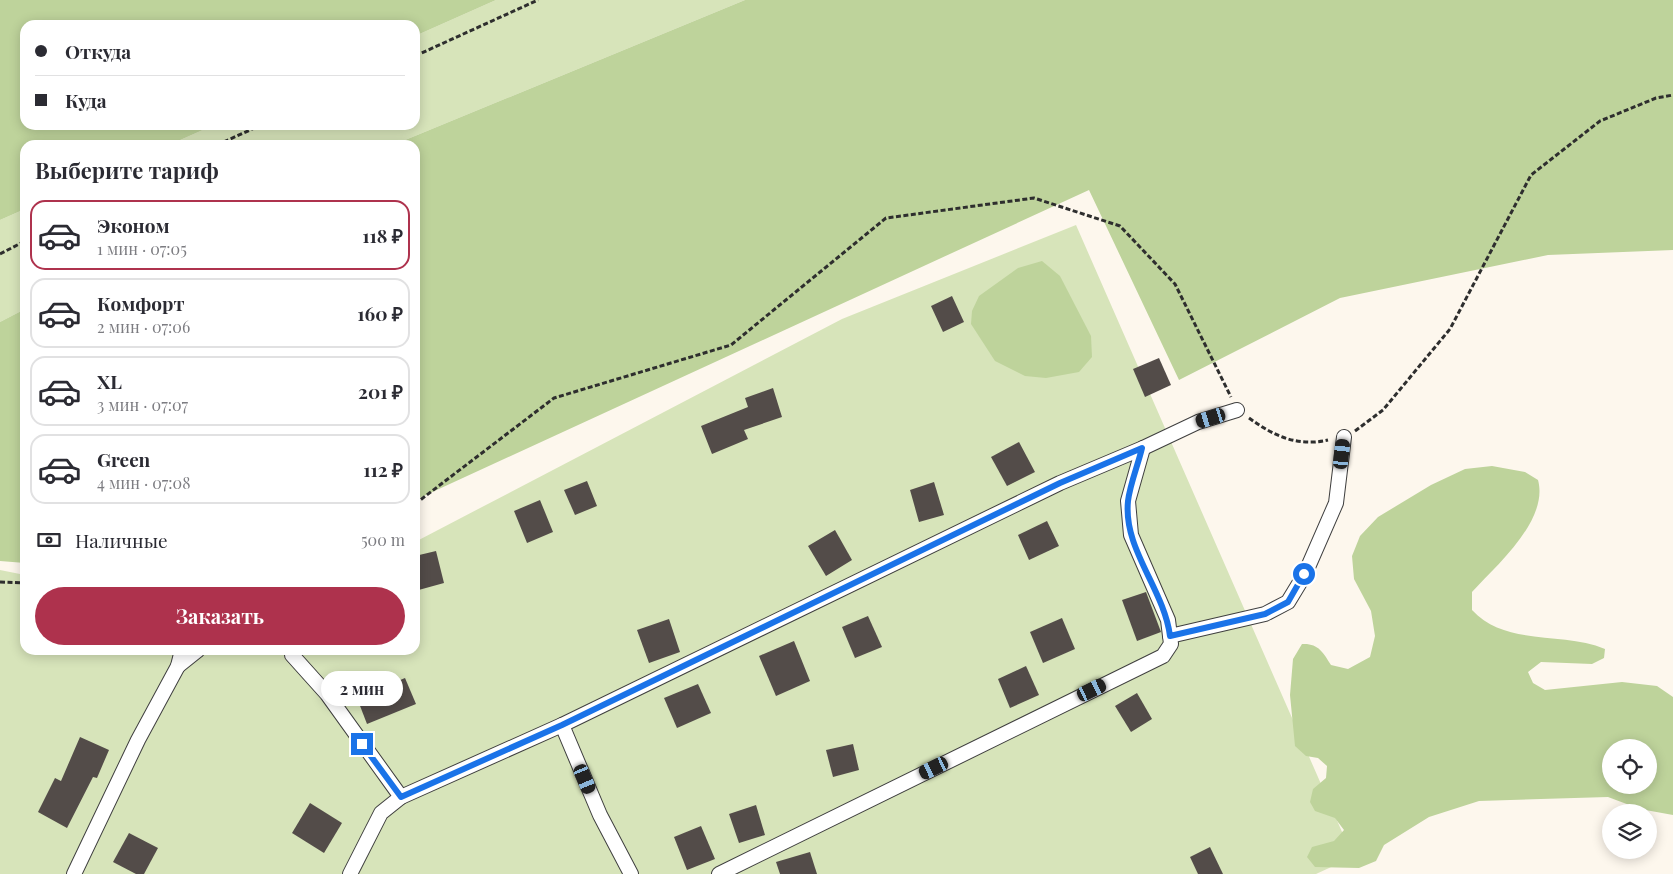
<!DOCTYPE html>
<html lang="ru">
<meta charset="utf-8">
<style>
:root{--surface:#fff;--page:#f7f7f7;--text:#2b2b33;--muted:#7c7c81;--line:#e1e1e2;--accent:#ae324d}
body{margin:0;font-family:"Playfair Display",serif;background:var(--page);color:var(--text);height:100vh;display:flex;flex-direction:column;font-size:19px;white-space:nowrap}
*{box-sizing:border-box;margin:0}
p{font-size:16px;color:var(--muted)}
.icon{flex:none;width:28px;height:28px;fill:none;stroke:currentColor;stroke-width:2;stroke-linecap:round;stroke-linejoin:round}
.map{position:relative;flex:1;overflow:hidden}
.sheet{position:absolute;left:20px;top:140px;width:400px;height:515px;display:flex;flex-direction:column;background:var(--surface);border-radius:15px;box-shadow:0 2px 12px #0003}
.sheet>*{flex:none}
.top-card{position:absolute;left:20px;top:20px;width:400px;height:110px;border-radius:15px;box-shadow:0 2px 12px #0003;display:grid;align-content:center;height:110px;padding:0 15px;background:var(--surface)}
.tools{position:absolute;left:1602px;top:739px;display:grid;gap:10px}
.tools a{display:grid;place-items:center;width:55px;height:55px;border-radius:50%;background:var(--surface);box-shadow:0 2px 12px #0003;font-size:25px}
.end{position:absolute;width:22px;height:22px;margin:-11px;border:6px solid #1a73e8;background:#fff;box-shadow:0 0 0 2px #fff}
.from{border-radius:50%}
.bubble{position:absolute;height:35px;border-radius:18px;background:var(--surface);box-shadow:0 2px 12px #0003;font-size:16px;font-weight:700;line-height:35px;text-align:center}
.car{position:absolute;width:15px;height:30px;margin:-15px -8px;border-radius:6px;box-shadow:0 0 4px 1px #0007;background:linear-gradient(#222 24%,#8ab4d8 0 40%,#222 0 76%,#8ab4d8 0 86%,#222 0)}
.top-card b{display:flex;align-items:center;gap:18px;height:48px;font-size:19px}
.top-card b+b{border-top:1px solid var(--line)}
.top-card i{width:12px;height:12px;background:var(--text)}
ul{padding:0;list-style:none}
li{display:flex;align-items:center;gap:15px;height:70px;margin:0 10px 8px;padding:0 5px;border:2px solid var(--line);border-radius:15px}
li div{flex:1}
li b{display:block;font-size:19px}
li em{font-style:normal;font-weight:700}
li.selected{border-color:var(--accent)}
li>.icon{width:45px;height:45px;stroke-width:1.5}
h2{padding:0 15px;font-size:22px;line-height:60px}
.pay{display:flex;align-items:center;gap:12px;height:55px;padding:0 15px;font-size:19px}
.pay p{margin-inline-start:auto}
.primary-button{display:flex;gap:10px;margin-top:auto;padding:10px 15px}
.primary-button a{flex:1;height:58px;border-radius:30px;background:var(--accent);color:#fff;font-size:20px;font-weight:700;line-height:58px;text-align:center}
.map>svg:first-child{display:block}
.green{fill:#d7e4ba}
.forest{fill:#bed39b;fill-rule:evenodd}
.building{fill:#534c49}
.lines{fill:none;stroke-linecap:round;stroke-linejoin:round}
.street-casing{stroke:#3f3f3f;stroke-width:16}
.path{stroke:#2e2e2e;stroke-width:3;stroke-dasharray:5 2.5;stroke-linecap:butt}
.street{stroke:#fff;stroke-width:14}
.route{stroke:#1a73e8;stroke-width:6}
</style>
<div class="map">
<svg width="1673" height="874" viewBox="0 0 1673 874">
<rect width="100%" height="100%" fill="#fdf7ed"/>
<!-- green -->
<g class="green">
<path d="M 496,0 L 745,0 L 393,145 L 169,145 L 214,125 L 415,125 L 415,36 Z"/>
<path d="M 25,209 L 25,309 L 0,322 L 0,220 Z"/>
<path d="M 1076,225 L 1353,857 L 1316,874 L 0,874 L 0,570 L 25,575 L 25,650 L 415,650 L 415,542 L 842,319 Z"/>
</g>
<!-- forest -->
<g class="forest">
<path d="M 0,0 L 496,0 L 415,36 L 415,25 L 25,25 L 25,125 L 214,125 L 169,145 L 25,145 L 25,209 L 0,220 Z"/>
<path d="M 745,0 L 1673,0 L 1673,250 L 1548,255 L 1340,298 L 1179,380 L 1089,190 L 415,500 L 415,145 L 393,145 Z"/>
<path d="M 1042,261 L 1060,276 L 1091,336 L 1092,357 L 1079,372 L 1046,378 L 1025,376 L 995,361 L 971,324 L 972,311 L 979,296 L 1018,268 Z"/>
<path d="M 25,309 L 25,563 L 0,561 L 0,322 Z"/>
<path d="M 1492,466 L 1525,472 L 1538,480 C 1549,520 1497,565 1472,592 L 1472,610 C 1506,647 1563,631 1605,649 L 1604,658 L 1592,664 L 1541,662 L 1528,672 L 1533,683 L 1545,690 L 1622,682 L 1657,686 L 1673,697 L 1673,815 L 1640,809 L 1608,797 L 1479,801 L 1429,817 L 1384,845 L 1376,861 L 1359,868 L 1315,867 L 1307,857 L 1312,847 L 1334,841 L 1344,830 L 1335,818 L 1315,811 L 1310,802 L 1313,789 L 1326,778 L 1327,766 L 1318,758 L 1306,756 L 1295,746 L 1290,695 L 1293,659 L 1302,644 C 1318,643 1323,652 1331,665 L 1348,669 L 1370,657 L 1375,636 L 1371,611 L 1354,579 L 1352,556 L 1360,536 L 1378,517 L 1431,485 L 1465,469 ZM 1611,748 L 1649,748 L 1649,785 L 1611,785 Z"/>
</g>
<!-- building -->
<g class="building">
<path d="M 952,296 L 964,322 L 943,332 L 931,306 Z"/>
<path d="M 1159,358 L 1171,385 L 1145,397 L 1133,369 Z"/>
<path d="M 773,388 L 782,417 L 744,430 L 748,439 L 712,454 L 701,426 L 748,407 L 745,398 Z"/>
<path d="M 1019,442 L 1035,472 L 1007,486 L 991,457 Z"/>
<path d="M 587,481 L 597,506 L 575,515 L 564,490 Z"/>
<path d="M 934,482 L 944,515 L 919,522 L 910,490 Z"/>
<path d="M 540,500 L 553,532 L 527,543 L 514,511 Z"/>
<path d="M 1047,521 L 1059,546 L 1029,560 L 1018,535 Z"/>
<path d="M 835,530 L 852,560 L 826,576 L 808,546 Z"/>
<path d="M 436,551 L 444,583 L 415,591 L 415,556 Z"/>
<path d="M 1146,592 L 1161,632 L 1137,641 L 1122,600 Z"/>
<path d="M 868,616 L 882,647 L 855,658 L 842,627 Z"/>
<path d="M 1062,618 L 1075,649 L 1043,663 L 1030,632 Z"/>
<path d="M 669,619 L 680,652 L 649,663 L 637,630 Z"/>
<path d="M 794,641 L 810,681 L 776,696 L 759,656 Z"/>
<path d="M 1026,666 L 1039,695 L 1010,708 L 998,679 Z"/>
<path d="M 405,678 L 416,704 L 367,724 L 357,698 Z"/>
<path d="M 698,684 L 711,713 L 677,728 L 664,698 Z"/>
<path d="M 1137,693 L 1152,719 L 1131,732 L 1115,706 Z"/>
<path d="M 80,737 L 109,750 L 97,778 L 93,777 L 67,828 L 38,812 L 55,778 L 61,781 Z"/>
<path d="M 853,744 L 859,770 L 833,777 L 826,750 Z"/>
<path d="M 310,803 L 342,823 L 324,853 L 292,833 Z"/>
<path d="M 756,805 L 765,835 L 739,843 L 729,814 Z"/>
<path d="M 701,826 L 715,859 L 687,870 L 674,837 Z"/>
<path d="M 129,833 L 158,848 L 144,874 L 136,874 L 113,862 Z"/>
<path d="M 1210,847 L 1223,874 L 1198,874 L 1190,857 Z"/>
<path d="M 810,852 L 817,874 L 780,874 L 776,862 Z"/>
</g>
<g class="lines">
<defs>
<g id="street">
<path d="M 1170,636 L 1265,614 L 1288,602 L 1305,574 L 1336,503 L 1344,437"/>
<path d="M 292,650 L 292,655 L 327,694 L 401,797"/>
<path d="M 178,666 L 198,650"/>
<path d="M 562,725 L 600,815 L 631,874"/>
<path d="M 74,874 L 138,740 L 178,666 L 182,650"/>
<path d="M 350,874 L 381,813 L 401,797 L 562,725 L 1060,483 L 1143,448 L 1198,422 L 1237,410"/>
<path d="M 719,874 L 1163,656 L 1171,644 L 1168,620 L 1131,535 L 1128,501 L 1143,448"/>
</g>
</defs>
<!-- street casing -->
<use href="#street" class="street-casing"/>
<!-- path -->
<g class="path">
<path d="M 415,56 L 538,0"/>
<path d="M 217,145 L 261,125"/>
<path d="M 0,254 L 25,241"/>
<path d="M 1249,418 C 1274,436 1297,447 1328,440"/>
<path d="M 1355,431 L 1383,410 L 1450,329 L 1531,175 L 1600,121 L 1656,98 L 1673,95"/>
<path d="M 415,504 L 554,398 L 731,345 L 886,218 L 1034,198 L 1120,226 L 1175,284 L 1231,397"/>
<path d="M 0,582 L 25,583"/>
</g>
<!-- street -->
<use href="#street" class="street"/>
</g>
<g class="lines">
<!-- route -->
<path class="route" d="M 362,744 L 401,797 L 562,725 L 1060,483 L 1142,448 C 1138,465 1130,484 1128,501 C 1123,549 1164,589 1170,636 L 1265,614 L 1288,602 L 1304,574"/>
</g>
</svg>
<div class="tools">
<a><svg class="icon" aria-label="locate" viewBox="0 0 24 24"><circle cx="12" cy="12" r="6"/><path d="M12 2v4M12 18v4M2 12h4M18 12h4"/></svg></a>
<a><svg class="icon" aria-label="layers" viewBox="0 0 24 24"><path d="M12 4l9 5-9 5-9-5zM3 14l9 5 9-5"/></svg></a>
</div>
<i class="end from" style="left:1304px;top:574px"></i>
<i class="end" style="left:362px;top:744px"></i>
<div class="bubble" style="left:321px;top:671px;width:82px">2 мин</div>
<i class="car" style="left:1211px;top:418px;rotate:253deg"></i>
<i class="car" style="left:1342px;top:454px;rotate:6deg"></i>
<i class="car" style="left:1092px;top:690px;rotate:64deg"></i>
<i class="car" style="left:934px;top:768px;rotate:244deg"></i>
<i class="car" style="left:585px;top:779px;rotate:157deg"></i>
<div class="top-card">
<b><i class="from"></i>Откуда</b>
<b><i></i>Куда</b>
</div>
<section class="sheet">
<h2>Выберите тариф</h2>
<ul>
<li class="selected"><svg class="icon" aria-label="car" viewBox="0 0 24 24"><path d="M5 17H2v-5l4-1 3-4h7l3 4 3 1v5h-3M9 17h6M6 11h13"/><circle cx="7" cy="17" r="2"/><circle cx="17" cy="17" r="2"/></svg><div><b>Эконом</b><p>1 мин · 07:05</p></div><em>118 ₽</em></li>
<li><svg class="icon" aria-label="car" viewBox="0 0 24 24"><path d="M5 17H2v-5l4-1 3-4h7l3 4 3 1v5h-3M9 17h6M6 11h13"/><circle cx="7" cy="17" r="2"/><circle cx="17" cy="17" r="2"/></svg><div><b>Комфорт</b><p>2 мин · 07:06</p></div><em>160 ₽</em></li>
<li><svg class="icon" aria-label="car" viewBox="0 0 24 24"><path d="M5 17H2v-5l4-1 3-4h7l3 4 3 1v5h-3M9 17h6M6 11h13"/><circle cx="7" cy="17" r="2"/><circle cx="17" cy="17" r="2"/></svg><div><b>XL</b><p>3 мин · 07:07</p></div><em>201 ₽</em></li>
<li><svg class="icon" aria-label="car" viewBox="0 0 24 24"><path d="M5 17H2v-5l4-1 3-4h7l3 4 3 1v5h-3M9 17h6M6 11h13"/><circle cx="7" cy="17" r="2"/><circle cx="17" cy="17" r="2"/></svg><div><b>Green</b><p>4 мин · 07:08</p></div><em>112 ₽</em></li>
</ul>
<div class="pay"><svg class="icon" aria-label="cash" viewBox="0 0 24 24"><path d="M3 7h18v10H3z"/><circle cx="12" cy="12" r="2"/></svg>Наличные<p>500 m</p></div>
<div class="primary-button"><a>Заказать</a></div>
</section>
</div>
